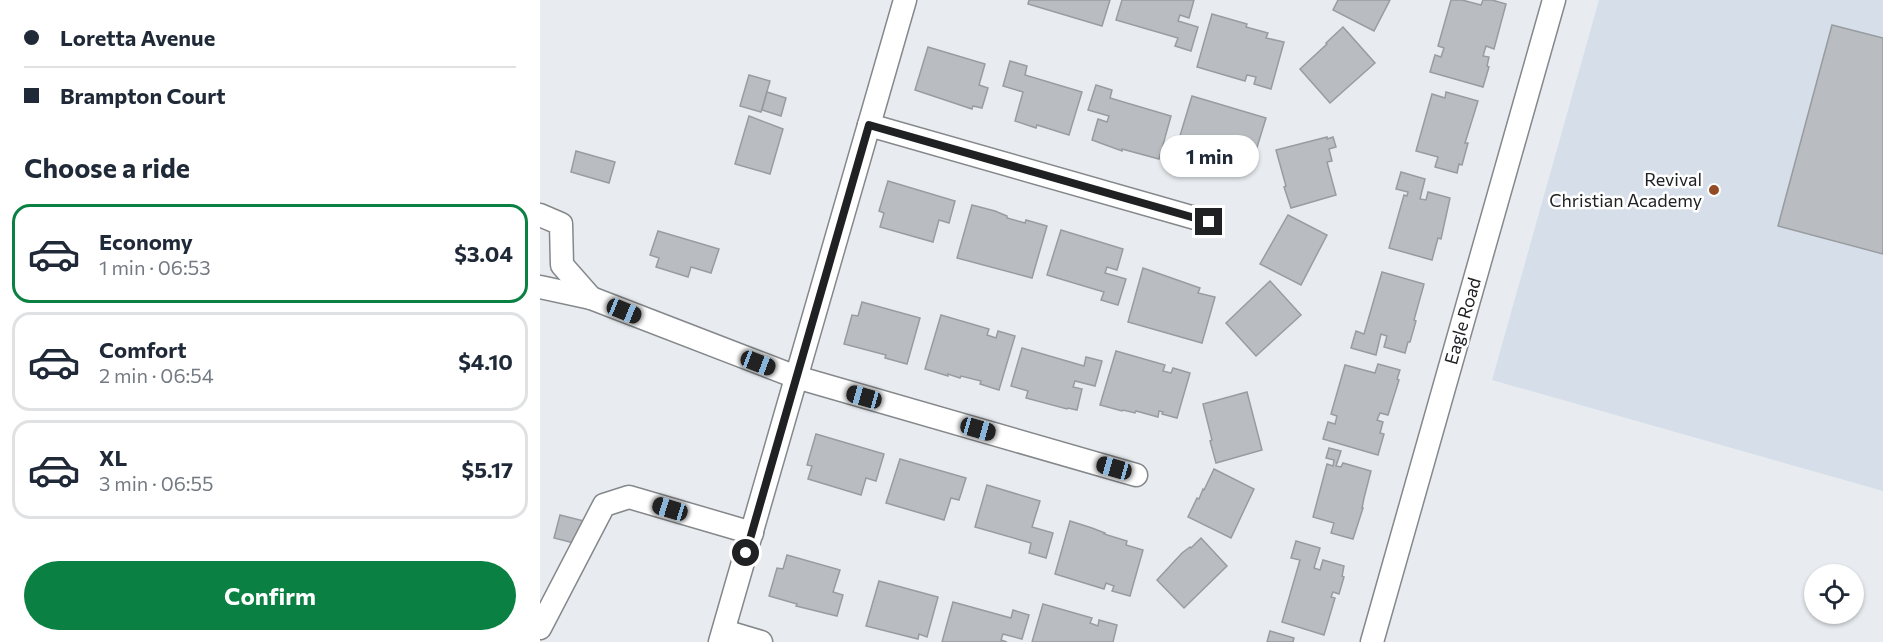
<!DOCTYPE html>
<meta charset="utf-8">
<style>
:root{--surface:#fff;--page:#f6f6f7;--text:#1f2937;--muted:#747a83;--line:#e0e1e3;--accent:#0b8043}
body{margin:0;font-family:Commissioner,sans-serif;background:var(--page);color:var(--text);height:100vh;display:flex;flex-direction:column;font-size:22px;white-space:nowrap}
*{box-sizing:border-box;margin:0}
p{font-size:20px;color:var(--muted)}
.icon{flex:none;width:33px;height:33px;fill:none;stroke:currentColor;stroke-width:2;stroke-linecap:round;stroke-linejoin:round}
.map{position:relative;flex:1;overflow:hidden}
.sheet{display:flex;flex-direction:column;background:var(--surface);width:540px}
.sheet>*{flex:none}
.guide{display:grid;align-content:center;height:132px;padding:0 24px;background:var(--surface)}
.fabs{position:absolute;left:1264px;top:564px;display:grid;gap:12px}
.fabs a{display:grid;place-items:center;width:60px;height:60px;border-radius:50%;background:var(--surface);box-shadow:0 2px 4px #0004;font-size:30px}
.end{position:absolute;width:27px;height:27px;margin:-14px;border:8px solid #202123;background:#fff;box-shadow:0 0 0 3px #fff}
.from{border-radius:50%}
.bubble{position:absolute;height:42px;border-radius:21px;background:var(--surface);box-shadow:0 2px 4px #0004;font-size:20px;font-weight:700;line-height:42px;text-align:center}
.car{position:absolute;width:18px;height:36px;margin:-18px -9px;border-radius:8px;box-shadow:0 0 4px 2px #0007;background:linear-gradient(#222 24%,#8ab4d8 0 40%,#222 0 76%,#8ab4d8 0 86%,#222 0)}
.guide b{display:flex;align-items:center;gap:21px;height:57px;font-size:22px}
.guide b+b{border-top:2px solid var(--line)}
.guide i{width:15px;height:15px;background:var(--text)}
ul{padding:0;list-style:none}
li{display:flex;align-items:center;gap:18px;height:99px;margin:0 12px 9px;padding:0 12px;border:3px solid var(--line);border-radius:18px}
li div{flex:1}
li b{display:block;font-size:22px}
li em{font-style:normal;font-weight:700}
li.on{border-color:var(--accent)}
li>.icon{width:54px;height:54px;stroke-width:1.5}
h2{padding:0 24px;font-size:27px;line-height:72px}
.button{display:flex;gap:12px;margin-top:auto;padding:12px 24px}
.button a{flex:1;height:69px;border-radius:36px;background:var(--accent);color:#fff;font-size:24px;font-weight:700;line-height:69px;text-align:center}
main{display:flex;flex:1;min-height:0}
.map>svg:first-child{display:block}
.built{fill:#d6dfe9}
.building{fill:#b9bdc1;stroke:#989ca0;stroke-width:1.5}
.lines{fill:none;stroke-linecap:round;stroke-linejoin:round}
.minor-casing{stroke:#84888b;stroke-width:25}
.minor{stroke:#fff;stroke-width:22}
.route{stroke:#202123;stroke-width:8}
.poi-dot{fill:#924b24;stroke:#fff;stroke-width:2}
.labels{text-anchor:middle;stroke-width:5;stroke-linejoin:round;paint-order:stroke}
.poi-label{font-size:18px;fill:#202123;stroke:#fff;text-anchor:end}
.street-label{font-size:18px;fill:#202123;stroke:#fff}
</style>
<main>
<section class="sheet">
<div class="guide">
<b><i class="from"></i>Loretta Avenue</b>
<b><i></i>Brampton Court</b>
</div>
<h2>Choose a ride</h2>
<ul>
<li class="on"><svg class="icon" aria-label="car" viewBox="0 0 24 24"><path d="M5 17H2v-5l4-1 3-4h7l3 4 3 1v5h-3M9 17h6M6 11h13"/><circle cx="7" cy="17" r="2"/><circle cx="17" cy="17" r="2"/></svg><div><b>Economy</b><p>1 min · 06:53</p></div><em>$3.04</em></li>
<li><svg class="icon" aria-label="car" viewBox="0 0 24 24"><path d="M5 17H2v-5l4-1 3-4h7l3 4 3 1v5h-3M9 17h6M6 11h13"/><circle cx="7" cy="17" r="2"/><circle cx="17" cy="17" r="2"/></svg><div><b>Comfort</b><p>2 min · 06:54</p></div><em>$4.10</em></li>
<li><svg class="icon" aria-label="car" viewBox="0 0 24 24"><path d="M5 17H2v-5l4-1 3-4h7l3 4 3 1v5h-3M9 17h6M6 11h13"/><circle cx="7" cy="17" r="2"/><circle cx="17" cy="17" r="2"/></svg><div><b>XL</b><p>3 min · 06:55</p></div><em>$5.17</em></li>
</ul>
<div class="button"><a>Confirm</a></div>
</section>
<div class="map">
<svg width="1343" height="642" viewBox="0 0 1343 642">
<rect width="100%" height="100%" fill="#e8ecf0"/>
<!-- built -->
<path class="built" d="M 1059,0 L 1343,0 L 1343,491 L 952,380 Z"/>
<!-- building -->
<g class="building">
<path d="M 489,0 L 570,0 L 562,26 L 488,4 Z"/>
<path d="M 582,0 L 654,0 L 649,18 L 640,15 L 638,21 L 658,27 L 651,51 L 635,46 L 638,38 L 576,20 Z"/>
<path d="M 798,0 L 850,0 L 834,31 L 793,10 Z"/>
<path d="M 911,0 L 922,0 L 941,5 L 943,0 L 952,0 L 966,4 L 954,49 L 946,46 L 943,56 L 949,57 L 947,66 L 949,67 L 943,87 L 890,72 L 895,55 L 901,57 L 904,48 L 898,46 Z"/>
<path d="M 672,14 L 707,24 L 706,27 L 728,33 L 726,38 L 744,42 L 731,89 L 714,84 L 716,77 L 707,75 L 705,81 L 657,67 Z"/>
<path d="M 1292,25 L 1343,38 L 1343,254 L 1238,226 Z"/>
<path d="M 803,27 L 835,63 L 790,103 L 760,69 L 787,44 L 786,43 Z"/>
<path d="M 388,47 L 445,64 L 439,85 L 448,88 L 442,108 L 433,106 L 432,109 L 375,90 Z"/>
<path d="M 470,61 L 487,66 L 485,75 L 542,92 L 529,135 L 497,125 L 496,128 L 475,121 L 483,92 L 463,86 Z"/>
<path d="M 209,75 L 230,81 L 221,112 L 200,106 Z"/>
<path d="M 556,85 L 572,90 L 570,98 L 631,116 L 619,159 L 582,149 L 582,151 L 552,140 L 558,119 L 567,122 L 569,116 L 548,110 Z"/>
<path d="M 227,92 L 246,98 L 241,116 L 222,110 Z"/>
<path d="M 906,92 L 938,101 L 925,143 L 928,143 L 922,165 L 919,164 L 917,173 L 895,167 L 898,157 L 876,151 L 892,94 L 905,98 Z"/>
<path d="M 652,96 L 726,118 L 710,170 L 691,165 L 692,162 L 673,156 L 672,158 L 659,156 L 636,149 Z"/>
<path d="M 209,116 L 243,129 L 230,174 L 195,164 Z"/>
<path d="M 787,137 L 787,139 L 793,137 L 796,147 L 789,149 L 792,161 L 787,162 L 796,195 L 751,208 L 744,187 L 746,186 L 736,150 Z"/>
<path d="M 36,151 L 75,162 L 69,183 L 31,172 Z"/>
<path d="M 861,172 L 885,179 L 880,199 L 886,200 L 888,192 L 910,198 L 901,239 L 898,238 L 892,260 L 849,248 L 864,195 L 867,196 L 868,192 L 856,189 Z"/>
<path d="M 348,181 L 415,201 L 409,223 L 399,220 L 393,242 L 340,227 L 344,213 L 339,211 Z"/>
<path d="M 432,205 L 455,211 L 467,216 L 467,218 L 485,223 L 486,220 L 507,226 L 492,278 L 417,258 Z"/>
<path d="M 748,215 L 787,235 L 761,285 L 720,264 Z"/>
<path d="M 521,230 L 583,249 L 577,270 L 567,267 L 565,273 L 586,279 L 578,305 L 561,300 L 564,292 L 507,275 Z"/>
<path d="M 118,231 L 179,249 L 171,273 L 151,267 L 148,277 L 116,267 L 119,258 L 110,255 Z"/>
<path d="M 603,268 L 660,288 L 658,293 L 675,297 L 662,343 L 588,322 Z"/>
<path d="M 842,272 L 884,284 L 874,320 L 876,321 L 870,342 L 868,342 L 865,353 L 844,347 L 847,336 L 841,334 L 836,355 L 811,348 L 816,331 L 824,334 Z"/>
<path d="M 730,281 L 761,315 L 716,356 L 686,323 Z"/>
<path d="M 322,302 L 380,318 L 367,364 L 345,358 L 346,355 L 304,344 L 312,315 L 318,316 Z"/>
<path d="M 401,315 L 449,329 L 447,335 L 456,338 L 458,331 L 475,336 L 459,390 L 440,384 L 441,381 L 421,376 L 420,378 L 408,374 L 408,376 L 385,369 Z"/>
<path d="M 482,348 L 544,366 L 546,357 L 562,361 L 555,386 L 535,381 L 533,387 L 542,389 L 537,410 L 528,408 L 527,409 L 486,398 L 488,391 L 471,386 Z"/>
<path d="M 576,351 L 625,365 L 623,371 L 631,373 L 633,368 L 650,373 L 637,418 L 622,414 L 623,412 L 619,411 L 618,417 L 596,411 L 595,413 L 583,410 L 582,411 L 560,405 Z"/>
<path d="M 838,364 L 860,370 L 857,379 L 859,380 L 848,415 L 840,413 L 837,420 L 843,422 L 840,433 L 844,434 L 838,455 L 783,439 L 788,422 L 795,424 L 797,416 L 791,414 L 805,365 L 835,373 Z"/>
<path d="M 707,392 L 722,450 L 676,463 L 670,441 L 672,440 L 663,404 Z"/>
<path d="M 276,434 L 344,454 L 336,481 L 326,478 L 321,495 L 268,479 L 272,466 L 267,465 Z"/>
<path d="M 789,448 L 801,451 L 796,466 L 801,467 L 803,463 L 831,471 L 824,498 L 822,508 L 823,508 L 813,539 L 791,533 L 794,523 L 773,517 L 787,464 L 793,466 L 794,460 L 786,458 Z"/>
<path d="M 360,459 L 426,478 L 419,500 L 411,498 L 404,520 L 346,503 Z"/>
<path d="M 674,469 L 714,489 L 691,538 L 648,517 L 657,498 L 659,499 L 663,489 L 664,490 Z"/>
<path d="M 447,485 L 500,501 L 492,527 L 513,533 L 506,558 L 489,553 L 491,543 L 435,527 Z"/>
<path d="M 20,515 L 44,521 L 38,544 L 14,538 Z"/>
<path d="M 530,521 L 552,528 L 565,533 L 564,534 L 587,541 L 586,545 L 603,550 L 590,596 L 572,591 L 574,586 L 566,583 L 564,589 L 515,574 Z"/>
<path d="M 661,538 L 687,566 L 644,608 L 617,580 L 642,553 L 650,547 L 651,548 Z"/>
<path d="M 756,541 L 780,548 L 774,568 L 780,570 L 783,560 L 804,566 L 802,576 L 804,577 L 799,594 L 793,592 L 791,597 L 795,598 L 784,635 L 742,622 L 760,560 L 751,558 Z"/>
<path d="M 247,555 L 300,570 L 293,592 L 303,595 L 297,616 L 256,606 L 257,604 L 229,596 L 237,568 L 243,569 Z"/>
<path d="M 339,581 L 398,597 L 387,637 L 379,634 L 378,639 L 326,626 Z"/>
<path d="M 413,602 L 471,618 L 473,610 L 489,615 L 482,639 L 463,634 L 461,640 L 467,642 L 402,642 Z"/>
<path d="M 503,604 L 552,618 L 550,623 L 558,626 L 559,620 L 577,625 L 573,642 L 492,642 Z"/>
<path d="M 730,631 L 754,638 L 753,642 L 727,642 Z"/>
</g>
<g class="lines">
<defs>
<g id="minor">
<path d="M 329,125 L 669,222"/>
<path d="M 0,215 L 21,224 L 22,265 L 51,298"/>
<path d="M 0,287 L 51,298 L 256,377 L 596,475"/>
<path d="M 0,628 L 64,505 L 89,497 L 212,533"/>
<path d="M 184,631 L 221,642"/>
<path d="M 180,642 L 365,0"/>
<path d="M 832,642 L 1014,0"/>
</g>
</defs>
<!-- minor casing -->
<use href="#minor" class="minor-casing"/>
<!-- minor -->
<use href="#minor" class="minor"/>
</g>
<g class="lines">
<!-- route -->
<path class="route" d="M 206,553 L 329,125 L 669,222"/>
</g>
<!-- markers -->
<circle class="poi-dot" cx="1174" cy="190" r="6"/>
<g class="labels">
<!-- poi labels -->
<g class="poi-label">
<text x="1162" y="186">Revival<tspan x="1162" dy="21">Christian Academy</tspan></text>
</g>
<!-- street labels -->
<g class="street-label">
<text transform="translate(923 321) rotate(-74)" y="6">Eagle Road</text>
</g>
</g>
</svg>
<div class="fabs">
<a><svg class="icon" aria-label="locate" viewBox="0 0 24 24"><circle cx="12" cy="12" r="6"/><path d="M12 2v4M12 18v4M2 12h4M18 12h4"/></svg></a>
</div>
<i class="end from" style="left:206px;top:553px"></i>
<i class="end" style="left:669px;top:222px"></i>
<div class="bubble" style="left:620px;top:135px;width:99px">1 min</div>
<i class="car" style="left:84px;top:311px;rotate:112deg"></i>
<i class="car" style="left:218px;top:363px;rotate:111deg"></i>
<i class="car" style="left:324px;top:397px;rotate:286deg"></i>
<i class="car" style="left:438px;top:429px;rotate:106deg"></i>
<i class="car" style="left:574px;top:468px;rotate:286deg"></i>
<i class="car" style="left:130px;top:509px;rotate:287deg"></i>
</div>
</main>
